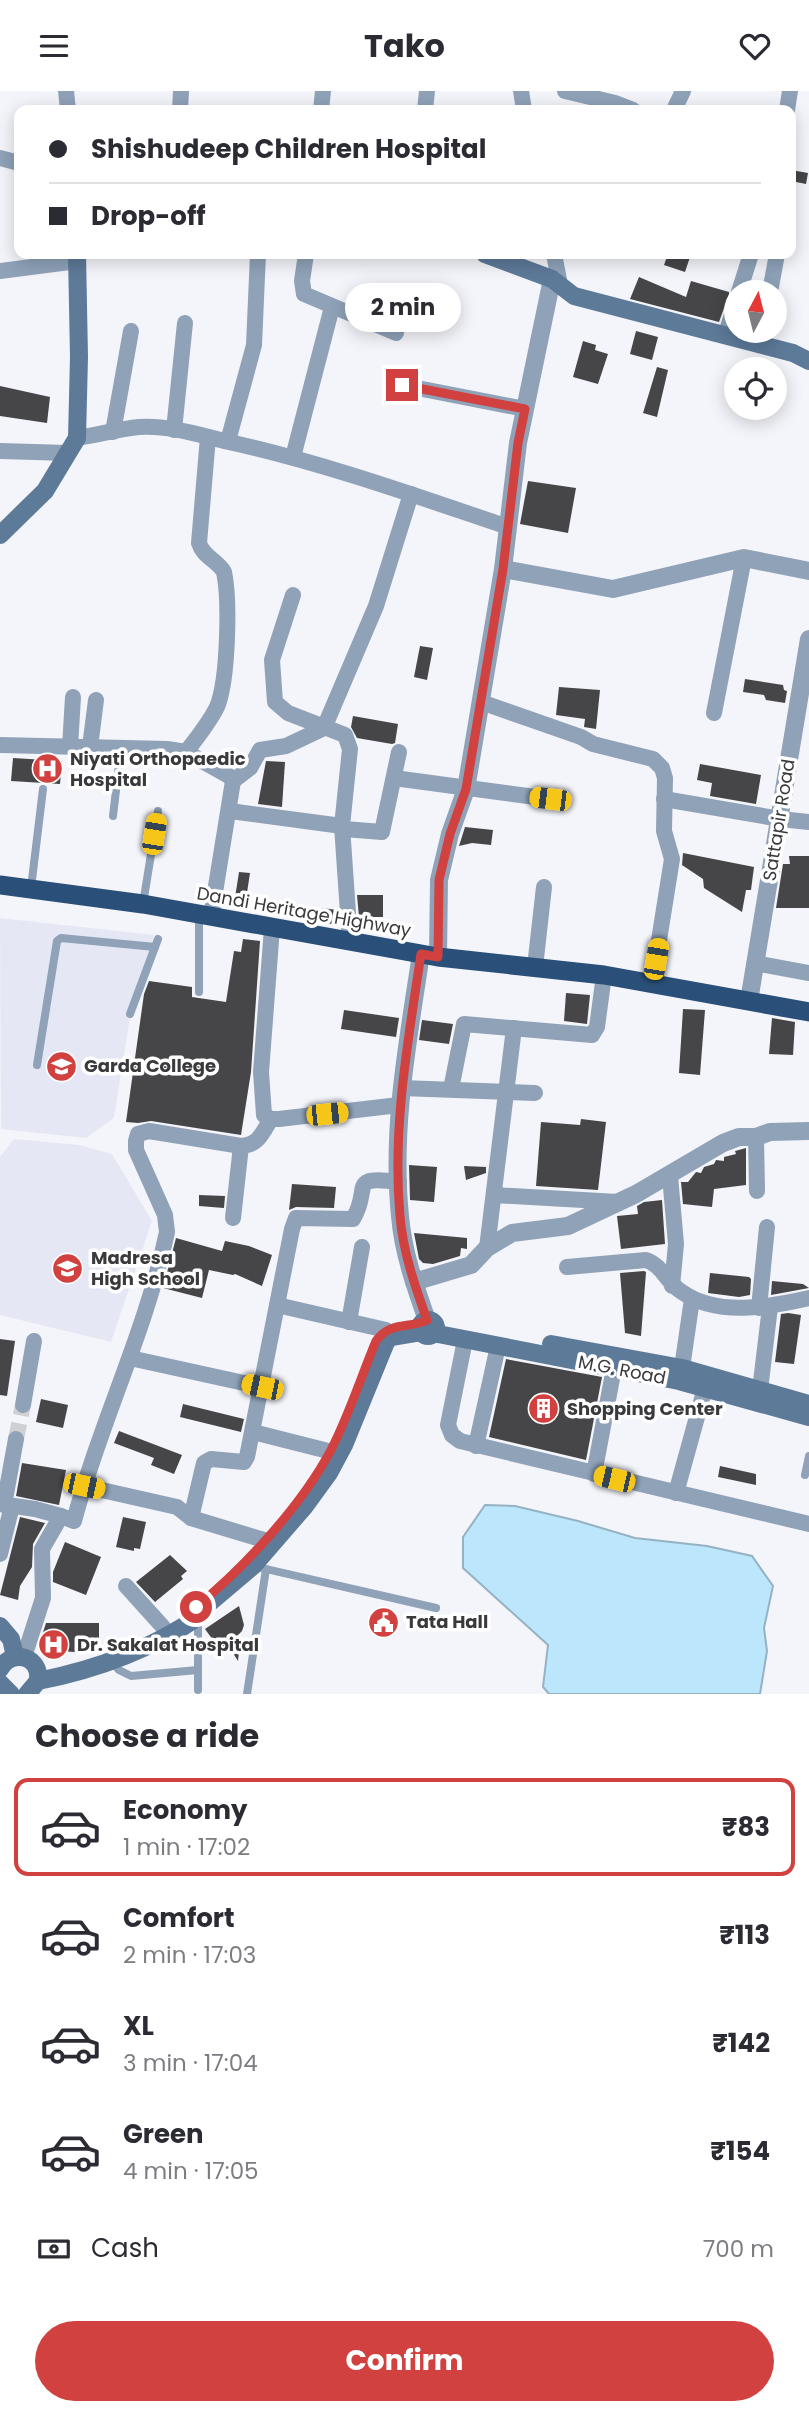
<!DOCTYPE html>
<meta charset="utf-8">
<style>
:root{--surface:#fff;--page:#f2f2f3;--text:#2b2b33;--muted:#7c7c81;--line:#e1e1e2;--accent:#d0413f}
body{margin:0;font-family:Poppins,sans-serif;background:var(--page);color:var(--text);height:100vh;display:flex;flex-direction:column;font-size:26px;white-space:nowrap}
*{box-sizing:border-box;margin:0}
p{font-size:23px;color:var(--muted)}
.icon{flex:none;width:38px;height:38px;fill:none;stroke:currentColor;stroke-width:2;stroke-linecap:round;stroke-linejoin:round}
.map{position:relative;height:1603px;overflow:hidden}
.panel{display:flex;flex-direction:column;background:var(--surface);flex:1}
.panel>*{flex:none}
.banner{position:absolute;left:14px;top:14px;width:782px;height:154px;border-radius:14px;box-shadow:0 4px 18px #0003;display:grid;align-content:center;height:154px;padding:0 35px;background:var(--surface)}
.needle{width:46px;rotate:7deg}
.fabs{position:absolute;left:724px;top:189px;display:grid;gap:14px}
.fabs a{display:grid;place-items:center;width:63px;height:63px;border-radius:50%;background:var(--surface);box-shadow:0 4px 18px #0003;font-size:35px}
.end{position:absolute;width:32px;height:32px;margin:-16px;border:9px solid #d0413f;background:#fff;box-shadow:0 0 0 4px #fff}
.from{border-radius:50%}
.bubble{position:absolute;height:49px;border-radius:24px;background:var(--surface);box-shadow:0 4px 18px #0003;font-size:23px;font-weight:700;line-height:49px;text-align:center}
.car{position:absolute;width:21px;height:42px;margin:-21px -10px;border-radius:9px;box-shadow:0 0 5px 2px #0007;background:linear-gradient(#f5c518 24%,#345 0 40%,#f5c518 0 76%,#345 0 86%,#f5c518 0)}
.banner b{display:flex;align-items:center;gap:24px;height:66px;font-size:26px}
.banner b+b{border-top:2px solid var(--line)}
.banner i{width:18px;height:18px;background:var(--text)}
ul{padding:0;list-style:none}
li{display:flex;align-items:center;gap:21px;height:98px;margin:0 14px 10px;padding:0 21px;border:4px solid transparent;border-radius:14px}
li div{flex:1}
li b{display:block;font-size:26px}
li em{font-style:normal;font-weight:700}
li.on{border-color:var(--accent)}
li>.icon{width:63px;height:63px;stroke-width:1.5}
h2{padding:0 35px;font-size:32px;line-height:84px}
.pay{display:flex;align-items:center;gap:18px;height:77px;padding:0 35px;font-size:26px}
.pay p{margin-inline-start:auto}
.primary-button{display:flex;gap:14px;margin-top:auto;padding:14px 35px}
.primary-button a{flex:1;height:80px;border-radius:42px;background:var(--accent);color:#fff;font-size:28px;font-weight:700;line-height:80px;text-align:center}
header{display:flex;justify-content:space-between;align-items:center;height:91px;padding:0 35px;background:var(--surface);font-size:32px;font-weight:700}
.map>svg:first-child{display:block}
.built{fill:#e5e8f4}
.water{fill:#bce6fb;stroke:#95b2c2;stroke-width:2}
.building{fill:#464649}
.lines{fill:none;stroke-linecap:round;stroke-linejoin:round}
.minor-tunnel{stroke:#cfd0d4;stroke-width:16;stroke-dasharray:16 8;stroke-linecap:butt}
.service{stroke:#8fa2b8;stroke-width:8}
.minor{stroke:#8fa2b8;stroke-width:16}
.tertiary{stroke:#8fa2b8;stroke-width:18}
.secondary{stroke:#5d7a99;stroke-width:18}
.trunk{stroke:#2a5079;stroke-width:19}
.route{stroke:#d0413f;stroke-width:9}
.labels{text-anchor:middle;stroke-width:7;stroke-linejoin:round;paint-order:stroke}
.poi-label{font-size:18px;font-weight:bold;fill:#3a3a3c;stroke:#fff;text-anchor:start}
.street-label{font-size:18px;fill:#3a3a3c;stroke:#fff}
</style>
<header><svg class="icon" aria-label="menu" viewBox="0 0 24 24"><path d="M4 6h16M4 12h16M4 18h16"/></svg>Tako<svg class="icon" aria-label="heart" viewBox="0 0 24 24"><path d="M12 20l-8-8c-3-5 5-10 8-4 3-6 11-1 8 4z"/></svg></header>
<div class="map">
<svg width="809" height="1603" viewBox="0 0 809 1603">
<rect width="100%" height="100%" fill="#f4f5fa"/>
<!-- built -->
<g class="built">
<path d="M 0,827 L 154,844 L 131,920 L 114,1027 L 86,1047 L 1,1038 Z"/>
<path d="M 14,1048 L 79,1054 L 112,1063 L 152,1130 L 111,1251 L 0,1224 L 0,1066 Z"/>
</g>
<!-- water -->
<path class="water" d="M 485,1414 L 515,1415 L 578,1430 L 635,1447 L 707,1455 L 752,1465 L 773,1495 L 764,1537 L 767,1560 L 760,1603 L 549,1603 L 543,1596 L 548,1554 L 463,1477 L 463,1446 Z"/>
<!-- building -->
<g class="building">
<path d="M 791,79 L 808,82 L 806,93 L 791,90 Z"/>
<path d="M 668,163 L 691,163 L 685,181 L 664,174 Z"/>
<path d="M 639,186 L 686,206 L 691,190 L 729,201 L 729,203 L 719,231 L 630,208 Z"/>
<path d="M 636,240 L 658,246 L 652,269 L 630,263 Z"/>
<path d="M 583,250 L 596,254 L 595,259 L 608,263 L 598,293 L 573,286 Z"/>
<path d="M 657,276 L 668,279 L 657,326 L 643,322 Z"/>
<path d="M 0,295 L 50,306 L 47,332 L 0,325 Z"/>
<path d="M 528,390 L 576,397 L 568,442 L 520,433 Z"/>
<path d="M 420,555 L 433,557 L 427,589 L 414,586 Z"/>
<path d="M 745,588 L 783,594 L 784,599 L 787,600 L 785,612 L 766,609 L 764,604 L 743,601 Z"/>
<path d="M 559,596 L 600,599 L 596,638 L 584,636 L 585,628 L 556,624 Z"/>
<path d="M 353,625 L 398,633 L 395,652 L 392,653 L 357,647 L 351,636 Z"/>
<path d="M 13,667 L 62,670 L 60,693 L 11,690 Z"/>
<path d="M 266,670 L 285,671 L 282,716 L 258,713 Z"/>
<path d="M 700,673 L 761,684 L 756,713 L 710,705 L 712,692 L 697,689 Z"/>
<path d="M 465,736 L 493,739 L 491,754 L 472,752 L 459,755 Z"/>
<path d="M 683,762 L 754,776 L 751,799 L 746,799 L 742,821 L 704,797 L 703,788 L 682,774 Z"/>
<path d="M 789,765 L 809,765 L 809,817 L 776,817 L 783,773 L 790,773 Z"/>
<path d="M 239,781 L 250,782 L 245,815 L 234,813 Z"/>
<path d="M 357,804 L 383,804 L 383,826 L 359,826 Z"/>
<path d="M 322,817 L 337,819 L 338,834 L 320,831 Z"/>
<path d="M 243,848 L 260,850 L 251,981 L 241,1044 L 151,1030 L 138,1032 L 126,1031 L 144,903 L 149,890 L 192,896 L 192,906 L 226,911 L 234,860 L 241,861 Z"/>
<path d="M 566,902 L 590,904 L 587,933 L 564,930 Z"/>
<path d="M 683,918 L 705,919 L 700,984 L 679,982 Z"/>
<path d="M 344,919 L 399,927 L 396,946 L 341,938 Z"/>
<path d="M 772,927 L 795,931 L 793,964 L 769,963 Z"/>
<path d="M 422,929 L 453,933 L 449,953 L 419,949 Z"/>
<path d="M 581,1028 L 606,1031 L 598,1099 L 536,1095 L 541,1031 L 580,1034 Z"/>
<path d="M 746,1057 L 746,1094 L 714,1098 L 712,1116 L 683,1113 L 681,1091 L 688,1091 L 696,1081 L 701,1082 L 704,1076 L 714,1073 L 716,1069 L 724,1070 L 724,1066 L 736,1063 L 735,1060 Z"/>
<path d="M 409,1074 L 437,1076 L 434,1111 L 410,1109 Z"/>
<path d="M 464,1075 L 486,1076 L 486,1082 L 466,1089 Z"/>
<path d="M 292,1093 L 336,1096 L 334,1117 L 296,1116 L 289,1119 Z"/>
<path d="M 199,1104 L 225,1105 L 224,1117 L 199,1115 Z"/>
<path d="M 662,1109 L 665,1153 L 621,1158 L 617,1125 L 638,1123 L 637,1115 L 644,1111 Z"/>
<path d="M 414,1142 L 467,1147 L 467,1158 L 461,1157 L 460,1165 L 433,1173 L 423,1172 L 419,1168 Z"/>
<path d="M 176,1147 L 222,1160 L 225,1150 L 249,1155 L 272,1164 L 262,1195 L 235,1183 L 233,1184 L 209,1179 L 202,1207 L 163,1197 Z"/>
<path d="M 644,1180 L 646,1181 L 641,1245 L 625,1242 L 620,1182 Z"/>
<path d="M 710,1182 L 749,1186 L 751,1188 L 750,1204 L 739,1206 L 708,1202 Z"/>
<path d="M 772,1190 L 803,1193 L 809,1197 L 771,1204 Z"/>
<path d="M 788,1222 L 801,1224 L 794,1273 L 775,1271 L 781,1223 Z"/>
<path d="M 0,1248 L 15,1250 L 7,1305 L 0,1304 Z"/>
<path d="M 506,1268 L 602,1286 L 586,1369 L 489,1346 Z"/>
<path d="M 41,1308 L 68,1314 L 63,1337 L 36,1331 Z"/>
<path d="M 183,1313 L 244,1328 L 241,1341 L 180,1326 Z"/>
<path d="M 119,1340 L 182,1364 L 174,1383 L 151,1374 L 154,1367 L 114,1352 Z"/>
<path d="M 22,1372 L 66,1379 L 59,1414 L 16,1405 Z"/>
<path d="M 720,1375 L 756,1383 L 756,1394 L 718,1386 Z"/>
<path d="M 20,1426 L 45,1432 L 33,1453 L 32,1476 L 20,1495 L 18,1509 L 0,1504 Z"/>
<path d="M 123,1426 L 146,1431 L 140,1458 L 134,1457 L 134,1460 L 116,1456 Z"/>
<path d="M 65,1451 L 101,1466 L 86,1504 L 53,1491 L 53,1481 Z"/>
<path d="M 170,1464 L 187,1480 L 181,1485 L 183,1488 L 155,1511 L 136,1491 Z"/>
<path d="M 239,1515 L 244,1534 L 242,1540 L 236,1546 L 240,1551 L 238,1570 L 228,1554 L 218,1556 L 205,1538 Z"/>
<path d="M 46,1532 L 99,1532 L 99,1555 L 86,1555 L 85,1562 L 51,1559 L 51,1554 L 39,1554 Z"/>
</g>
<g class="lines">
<!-- minor-tunnel -->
<path class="minor-tunnel" d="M 16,1348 L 23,1314"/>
<!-- service -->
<g class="service">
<path d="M 113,725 L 121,657"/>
<path d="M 31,797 L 43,698"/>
<path d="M 143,813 L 158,720"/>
<path d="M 199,824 L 199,901"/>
<path d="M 130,923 L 158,848"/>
<path d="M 37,974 L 57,850 L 61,847 L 155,856"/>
<path d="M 805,1384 L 809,1365"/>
<path d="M 253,1475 L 436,1517"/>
<path d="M 112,1571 L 119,1579 L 131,1585 L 198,1579"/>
<path d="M 198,1599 L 198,1529"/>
<path d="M 247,1603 L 266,1478"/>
</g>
<!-- minor -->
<g class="minor">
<path d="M 66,0 L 68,19"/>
<path d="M 521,0 L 524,19"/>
<path d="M 565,0 L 615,12 L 633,19"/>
<path d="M 180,19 L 181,0"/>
<path d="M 321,19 L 323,0"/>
<path d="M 425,19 L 427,0"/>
<path d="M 674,19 L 683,0"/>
<path d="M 787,19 L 790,0"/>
<path d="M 0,67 L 19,72"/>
<path d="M 306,163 L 302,190 L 304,203 L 396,242"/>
<path d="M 554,163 L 560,194"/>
<path d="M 0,180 L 77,170"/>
<path d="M 739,201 L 751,163"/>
<path d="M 770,201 L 777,163"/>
<path d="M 725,245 L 737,209"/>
<path d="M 761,254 L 763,240"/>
<path d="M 402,294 L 525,318"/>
<path d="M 174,339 L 185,232"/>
<path d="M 113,341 L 131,240"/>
<path d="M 77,347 C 97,344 119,338 139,336 C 169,334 200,344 229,351 C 324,372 416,405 508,436"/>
<path d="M 228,350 L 254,254 L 258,163"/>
<path d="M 0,360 L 68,362"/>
<path d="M 293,366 L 332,216"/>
<path d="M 293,504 L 272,569 L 275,611 L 288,622 L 345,644 L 350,658 L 342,735"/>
<path d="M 481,611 L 581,646 L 593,653 L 653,668 L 662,677 L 665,687 L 664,740 L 672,768 L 652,893"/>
<path d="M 714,622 L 744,467"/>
<path d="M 0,654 L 167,658 L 186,661 L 229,685 L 233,690 L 211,826"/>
<path d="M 70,656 L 73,606"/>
<path d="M 90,656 L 96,609"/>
<path d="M 186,661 C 197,647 209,632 217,616 C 228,590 230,509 224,481 C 217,469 203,466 199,452 L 208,346"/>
<path d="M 394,687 L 550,708"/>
<path d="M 233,690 L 250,677 L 260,659 L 286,655 L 324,637 L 376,515 L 411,403"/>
<path d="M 664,708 L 780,728 L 809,731"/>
<path d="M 230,720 L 342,735 L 350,851"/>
<path d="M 344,738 L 382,741 L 399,661"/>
<path d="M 272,837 L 261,981 L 264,1024 L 271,1028 L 279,1028 L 399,1014"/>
<path d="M 755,872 L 808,882"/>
<path d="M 535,876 L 544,796"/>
<path d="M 401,997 L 535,1002"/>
<path d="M 451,998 L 464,933 L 592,944 L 597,936 L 604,884"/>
<path d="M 756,1046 L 757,1100"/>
<path d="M 670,1085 L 676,1153 L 672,1195"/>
<path d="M 494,1104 L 618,1111"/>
<path d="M 233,1127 L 241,1055"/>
<path d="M 487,1157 L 514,937"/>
<path d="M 567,1176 L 646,1169 C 663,1175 666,1191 682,1201 C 717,1226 770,1216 809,1207"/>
<path d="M 277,1214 L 386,1239"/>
<path d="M 759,1217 L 767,1136"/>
<path d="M 349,1231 L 362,1156"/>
<path d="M 465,1249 L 448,1334 L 452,1344 L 460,1350 L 809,1433"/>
<path d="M 130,1267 L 262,1296"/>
<path d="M 682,1277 L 692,1208"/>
<path d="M 760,1299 L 770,1216"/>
<path d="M 23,1314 L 34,1250"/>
<path d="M 253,1341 L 340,1363"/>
<path d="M 476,1355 L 498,1255"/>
<path d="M 594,1383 L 614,1277"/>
<path d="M 84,1395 L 177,1416 L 191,1427 L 264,1449"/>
<path d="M 676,1402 L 705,1297"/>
<path d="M 0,1413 L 35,1418 L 61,1425 L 42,1458 L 43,1507 L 24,1566"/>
<path d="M 4,1414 L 16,1348"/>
<path d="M 61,1425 L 74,1430 C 100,1332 146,1240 167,1141 L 165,1124 L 136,1059 L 136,1050 L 138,1043 L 149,1040 L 241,1055 C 259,1054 262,1042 271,1028"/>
<path d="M 191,1427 L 204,1372 L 211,1368 L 244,1371 L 247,1366 L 292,1138 L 296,1127 L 353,1128 C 372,1097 346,1084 399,1091"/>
<path d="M 0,1463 L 12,1415"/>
<path d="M 126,1495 L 163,1536"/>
</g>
<!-- tertiary -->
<g class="tertiary">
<path d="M 503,478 L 613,498 L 744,467 L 809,480"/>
<path d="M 421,863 C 408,950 391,1037 400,1125 C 403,1161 415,1195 427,1229"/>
<path d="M 438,866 L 439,789 L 450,743 L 466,698 L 503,478 L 518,352 L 552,188"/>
<path d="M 749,910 L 809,548"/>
<path d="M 414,1191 L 471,1174 L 487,1157 L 512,1142 L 568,1135 L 636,1103 L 723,1052 L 739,1046 L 756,1046 L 770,1041 L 809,1040"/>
</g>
<!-- secondary -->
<g class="secondary">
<path d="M 485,163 L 552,188 L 574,205 L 793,262 L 809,270"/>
<path d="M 0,444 L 45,400 L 77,347 L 79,266 L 77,163"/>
<circle cx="428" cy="1237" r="8"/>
<path d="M 433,1242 L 679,1290 L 809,1326"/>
<path d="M 551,1253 L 682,1277 L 809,1313"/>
<path d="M 0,1535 L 11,1548 L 15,1565"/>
<path d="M 0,1578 C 12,1557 41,1565 38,1590 L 27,1603"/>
<path d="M 38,1590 C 94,1579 150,1559 198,1526 L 200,1520 L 253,1475 L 305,1415 L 329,1382 L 344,1354 L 386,1251 L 391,1246 L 421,1241"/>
<path d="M 0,1592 L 11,1603"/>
</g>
<!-- trunk -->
<path class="trunk" d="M 0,794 L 143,813 L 438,866 L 604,884 L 809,921"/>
</g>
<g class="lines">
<!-- route -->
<path class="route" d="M 196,1516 C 245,1476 301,1415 331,1359 C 349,1324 361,1286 376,1250 C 390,1230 409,1238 427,1229 C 415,1195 403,1161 400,1125 C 392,1037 408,950 421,863 L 438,866 L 439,789 L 450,743 L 466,698 L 503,478 L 518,352 L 525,318 L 402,294"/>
</g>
<!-- icons -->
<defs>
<symbol id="hospital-disc" viewBox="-11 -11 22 22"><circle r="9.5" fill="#d0413f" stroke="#fff"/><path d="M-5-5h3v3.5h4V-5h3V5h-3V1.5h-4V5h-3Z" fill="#fff"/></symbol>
<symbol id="university-disc" viewBox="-11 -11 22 22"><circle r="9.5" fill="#d0413f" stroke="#fff"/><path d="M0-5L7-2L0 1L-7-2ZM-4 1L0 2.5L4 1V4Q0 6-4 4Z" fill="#fff"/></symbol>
<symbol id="school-disc" viewBox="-11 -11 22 22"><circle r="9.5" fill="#d0413f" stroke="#fff"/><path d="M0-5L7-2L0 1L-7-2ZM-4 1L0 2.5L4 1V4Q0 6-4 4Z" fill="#fff"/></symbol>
<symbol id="building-disc" viewBox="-11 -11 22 22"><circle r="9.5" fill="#d0413f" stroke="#fff"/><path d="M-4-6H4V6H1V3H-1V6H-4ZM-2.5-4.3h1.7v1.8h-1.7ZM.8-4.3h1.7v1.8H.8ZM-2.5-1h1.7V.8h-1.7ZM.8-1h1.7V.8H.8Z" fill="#fff"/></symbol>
<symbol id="civic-disc" viewBox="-11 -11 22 22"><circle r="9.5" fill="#d0413f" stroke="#fff"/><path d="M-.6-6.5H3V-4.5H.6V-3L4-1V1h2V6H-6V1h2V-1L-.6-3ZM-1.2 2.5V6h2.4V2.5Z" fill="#fff"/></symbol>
</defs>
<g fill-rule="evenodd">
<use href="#hospital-disc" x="30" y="660" width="35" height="35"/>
<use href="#university-disc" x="44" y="958" width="35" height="35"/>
<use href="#school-disc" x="50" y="1160" width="35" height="35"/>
<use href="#building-disc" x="526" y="1300" width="35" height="35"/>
<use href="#civic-disc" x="366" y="1514" width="35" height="35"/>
<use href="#hospital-disc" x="36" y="1536" width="35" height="35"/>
</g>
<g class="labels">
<!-- poi labels -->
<g class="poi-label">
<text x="70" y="674">Niyati Orthopaedic<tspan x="70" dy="21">Hospital</tspan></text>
<text x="84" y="981">Garda College</text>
<text x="91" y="1173">Madresa<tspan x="91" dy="21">High School</tspan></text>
<text x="567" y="1324">Shopping Center</text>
<text x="406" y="1537">Tata Hall</text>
<text x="77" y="1560">Dr. Sakalat Hospital</text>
</g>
<!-- street labels -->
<g class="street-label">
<text transform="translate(779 729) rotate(-81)" y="6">Sattapir Road</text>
<text transform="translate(304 821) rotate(10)" y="6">Dandi Heritage Highway</text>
<text transform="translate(622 1279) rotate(11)" y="6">M.G. Road</text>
</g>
</g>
</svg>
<div class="fabs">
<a><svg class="needle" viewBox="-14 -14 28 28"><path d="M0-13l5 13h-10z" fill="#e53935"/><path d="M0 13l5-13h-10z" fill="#7c7c81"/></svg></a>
<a><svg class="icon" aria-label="locate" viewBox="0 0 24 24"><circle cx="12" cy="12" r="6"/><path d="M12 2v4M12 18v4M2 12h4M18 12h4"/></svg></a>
</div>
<i class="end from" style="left:196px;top:1516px"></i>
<i class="end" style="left:402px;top:294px"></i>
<div class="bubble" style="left:345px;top:192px;width:116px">2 min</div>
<i class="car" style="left:550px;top:708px;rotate:277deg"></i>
<i class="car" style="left:154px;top:743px;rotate:9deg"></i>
<i class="car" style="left:656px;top:868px;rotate:10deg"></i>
<i class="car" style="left:327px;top:1023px;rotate:84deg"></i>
<i class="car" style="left:262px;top:1296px;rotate:282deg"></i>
<i class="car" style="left:614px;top:1388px;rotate:283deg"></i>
<i class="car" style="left:84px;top:1395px;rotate:102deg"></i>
<div class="banner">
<b><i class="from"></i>Shishudeep Children Hospital</b>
<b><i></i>Drop-off</b>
</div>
</div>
<section class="panel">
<h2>Choose a ride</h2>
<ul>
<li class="on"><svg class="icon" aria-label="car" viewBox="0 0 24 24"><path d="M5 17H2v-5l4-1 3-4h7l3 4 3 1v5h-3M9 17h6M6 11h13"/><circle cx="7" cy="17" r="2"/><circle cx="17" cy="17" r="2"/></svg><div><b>Economy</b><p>1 min · 17:02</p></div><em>₹83</em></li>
<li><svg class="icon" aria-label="car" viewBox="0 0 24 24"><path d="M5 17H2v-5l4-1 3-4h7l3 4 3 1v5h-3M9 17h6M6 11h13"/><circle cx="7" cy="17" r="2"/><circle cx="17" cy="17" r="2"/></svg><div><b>Comfort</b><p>2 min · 17:03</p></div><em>₹113</em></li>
<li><svg class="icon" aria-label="car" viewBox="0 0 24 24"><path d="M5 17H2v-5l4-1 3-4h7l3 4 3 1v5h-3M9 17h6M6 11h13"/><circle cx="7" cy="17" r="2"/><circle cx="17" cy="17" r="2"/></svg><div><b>XL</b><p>3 min · 17:04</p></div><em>₹142</em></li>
<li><svg class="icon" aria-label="car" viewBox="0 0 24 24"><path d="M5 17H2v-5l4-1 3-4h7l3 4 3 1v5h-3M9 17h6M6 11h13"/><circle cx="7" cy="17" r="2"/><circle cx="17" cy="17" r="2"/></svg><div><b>Green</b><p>4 min · 17:05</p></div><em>₹154</em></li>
</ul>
<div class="pay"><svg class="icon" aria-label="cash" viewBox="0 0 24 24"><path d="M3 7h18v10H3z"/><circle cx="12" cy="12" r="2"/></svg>Cash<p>700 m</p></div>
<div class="primary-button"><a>Confirm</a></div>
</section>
